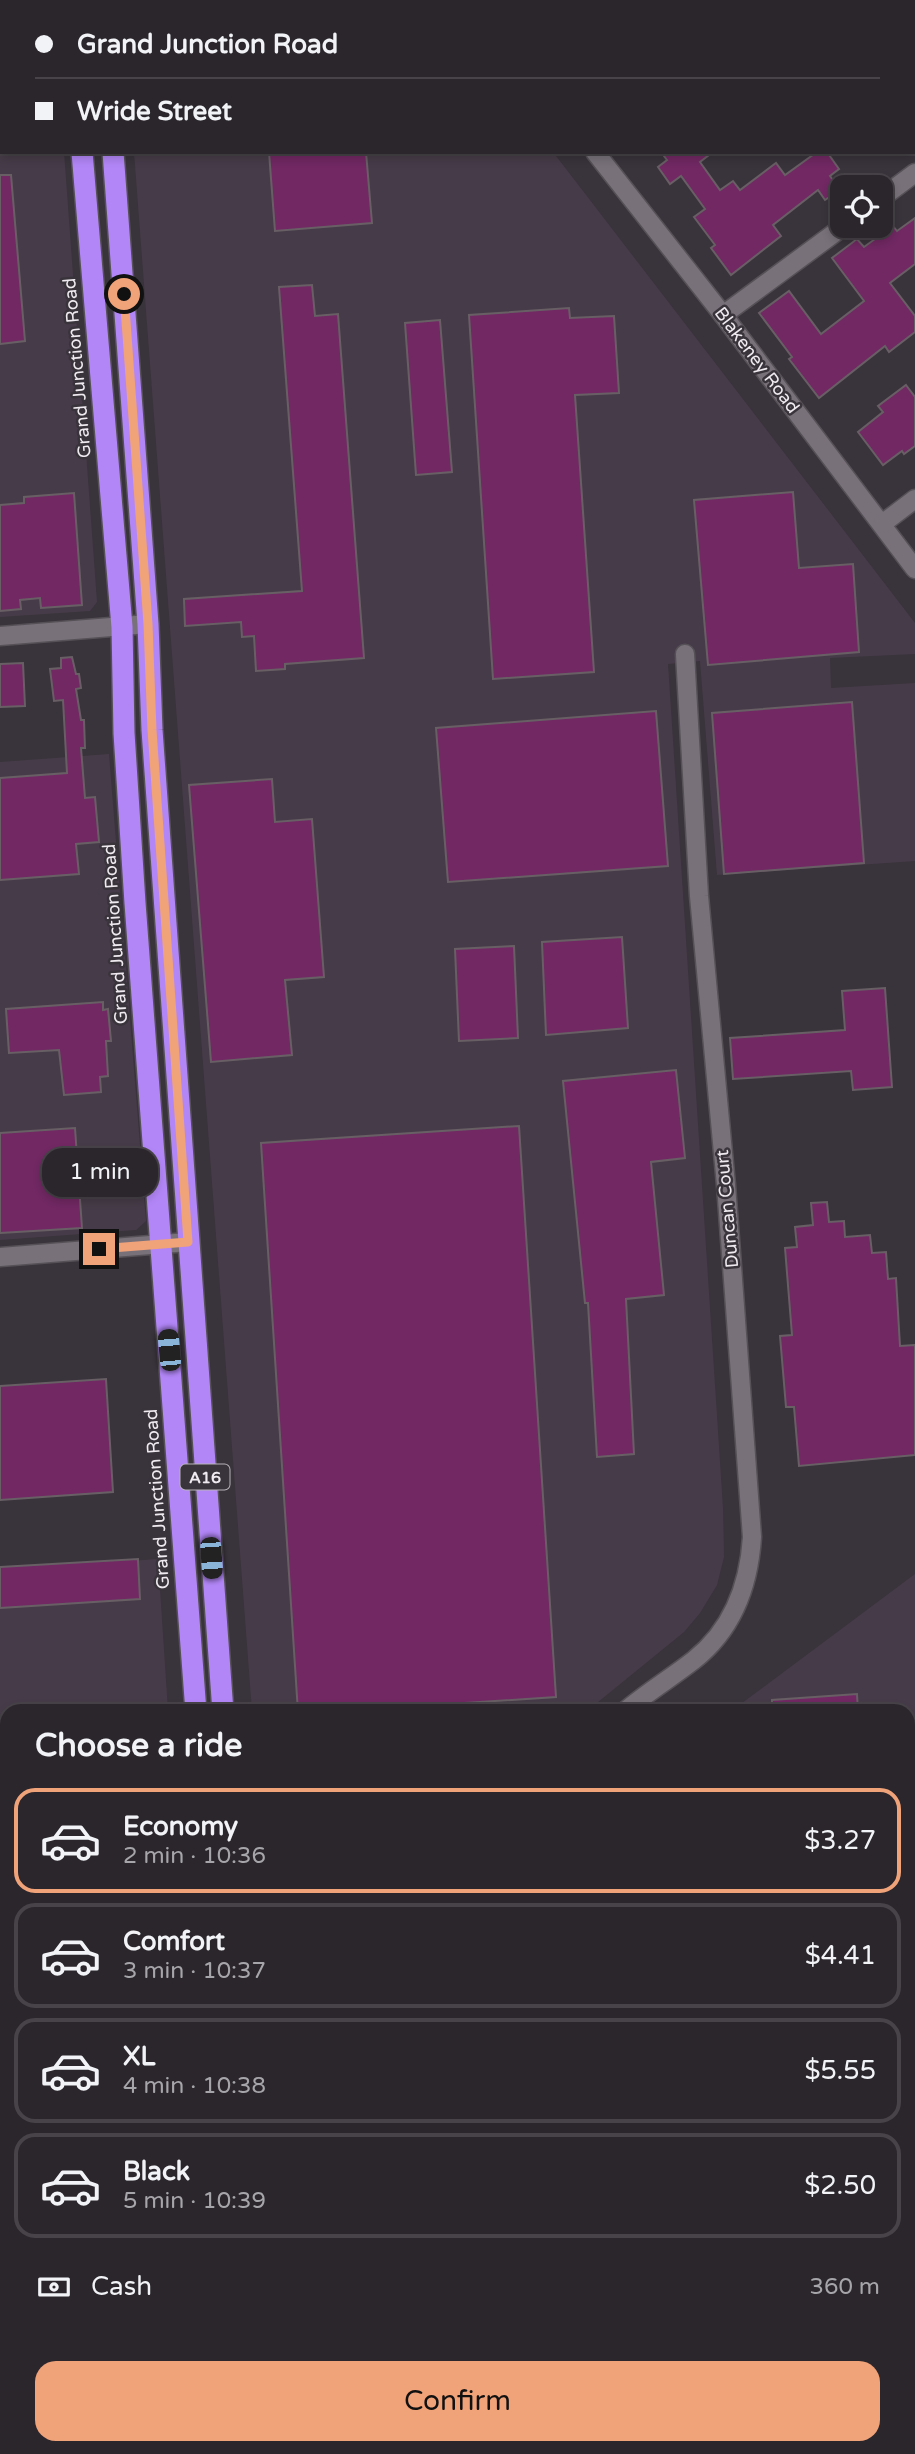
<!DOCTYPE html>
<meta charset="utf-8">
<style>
:root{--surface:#2b262c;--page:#332e34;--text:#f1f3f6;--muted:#a6a5a9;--line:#474348;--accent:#f0a279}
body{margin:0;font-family:"Varela Round",sans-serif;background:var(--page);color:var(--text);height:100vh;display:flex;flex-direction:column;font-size:26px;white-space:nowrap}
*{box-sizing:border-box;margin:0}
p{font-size:23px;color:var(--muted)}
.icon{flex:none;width:38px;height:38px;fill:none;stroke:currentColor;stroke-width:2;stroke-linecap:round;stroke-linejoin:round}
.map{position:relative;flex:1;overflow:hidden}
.drawer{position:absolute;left:0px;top:1704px;width:915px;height:751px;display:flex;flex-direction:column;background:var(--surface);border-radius:21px 21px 0 0;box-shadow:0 4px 10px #0003,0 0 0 2px var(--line)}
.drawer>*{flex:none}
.hud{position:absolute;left:0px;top:0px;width:915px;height:154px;box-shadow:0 4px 10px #0003,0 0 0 2px var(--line);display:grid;align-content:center;height:154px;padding:0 35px;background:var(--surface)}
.buttons{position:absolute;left:830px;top:175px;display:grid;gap:14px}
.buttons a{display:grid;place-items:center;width:63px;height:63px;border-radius:14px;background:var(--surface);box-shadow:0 4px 10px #0003,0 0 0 2px var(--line);font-size:35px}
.end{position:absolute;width:32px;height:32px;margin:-16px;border:9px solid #f0a279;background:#111;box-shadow:0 0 0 4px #111}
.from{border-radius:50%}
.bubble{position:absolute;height:49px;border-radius:21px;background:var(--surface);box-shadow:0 4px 10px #0003,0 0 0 2px var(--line);font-size:23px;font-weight:600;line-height:49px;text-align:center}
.car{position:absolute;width:21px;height:42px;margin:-21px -10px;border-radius:9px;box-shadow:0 0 5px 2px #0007;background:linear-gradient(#222 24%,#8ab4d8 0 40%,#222 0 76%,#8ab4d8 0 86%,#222 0)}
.hud b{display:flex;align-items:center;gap:24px;height:66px;font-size:26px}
.hud b+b{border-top:2px solid var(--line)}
.hud i{width:18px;height:18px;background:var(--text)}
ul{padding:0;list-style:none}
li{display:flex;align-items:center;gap:21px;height:105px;margin:0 14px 10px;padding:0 21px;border:4px solid var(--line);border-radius:21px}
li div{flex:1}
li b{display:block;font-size:26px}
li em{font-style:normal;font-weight:600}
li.selected{border-color:var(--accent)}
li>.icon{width:63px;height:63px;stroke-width:1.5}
h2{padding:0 35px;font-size:32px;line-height:84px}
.pay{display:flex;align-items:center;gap:18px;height:77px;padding:0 35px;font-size:26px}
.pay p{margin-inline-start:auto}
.action{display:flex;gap:14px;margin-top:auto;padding:14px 35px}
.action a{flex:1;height:80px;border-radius:21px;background:var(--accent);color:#111;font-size:28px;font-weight:600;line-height:80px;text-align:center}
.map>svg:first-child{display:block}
.built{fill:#463c49}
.building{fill:#712863;stroke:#685f65;stroke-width:2}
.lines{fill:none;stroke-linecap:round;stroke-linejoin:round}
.street-casing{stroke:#565157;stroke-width:21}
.secondary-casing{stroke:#565157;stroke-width:24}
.highway-casing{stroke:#565157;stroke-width:24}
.street{stroke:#78717a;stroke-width:18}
.secondary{stroke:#78717a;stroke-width:21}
.highway{stroke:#b286f7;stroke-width:21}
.route{stroke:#f0a279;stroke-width:9}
.labels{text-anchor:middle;stroke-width:5;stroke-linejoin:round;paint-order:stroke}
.shield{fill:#39333b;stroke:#b8b3b9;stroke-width:2}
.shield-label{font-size:16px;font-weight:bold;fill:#eeeaef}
.street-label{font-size:18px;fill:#eeeaef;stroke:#39333b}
</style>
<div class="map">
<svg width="915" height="2454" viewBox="0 0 915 2454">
<rect width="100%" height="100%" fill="#39333b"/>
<!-- built -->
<g class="built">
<path d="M 0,0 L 52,0 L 52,2 L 2,2 L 2,152 L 64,152 L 97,602 L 90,611 L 0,617 Z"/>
<path d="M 122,0 L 436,0 L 438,2 L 123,2 Z"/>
<path d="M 516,0 L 650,0 L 648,2 L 518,2 Z"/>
<path d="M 134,152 L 553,152 L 915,623 L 915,654 L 830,658 L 831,688 L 915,683 L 915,861 L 717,875 L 700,661 L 668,664 L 723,1508 L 724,1557 L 717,1585 L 700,1613 L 684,1632 L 587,1711 L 252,1711 Z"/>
<path d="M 109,754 L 146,1221 L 136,1230 L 0,1240 L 0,762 Z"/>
<path d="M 158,1559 L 168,1711 L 7,1712 L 7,1766 L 0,1766 L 0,1570 Z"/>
<path d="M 915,1574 L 915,1831 L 908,1832 L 908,1712 L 730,1712 Z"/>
<path d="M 915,1891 L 915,1994 L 908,1995 L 908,1892 Z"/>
<path d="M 7,1964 L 7,2060 L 0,2061 L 0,1965 Z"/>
<path d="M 113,2448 L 234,2448 L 235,2454 L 113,2454 Z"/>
<path d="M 307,2448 L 506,2448 L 506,2454 L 308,2454 Z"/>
</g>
<!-- building -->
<g class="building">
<path d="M 269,152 L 366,152 L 372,223 L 275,231 Z"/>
<path d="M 661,152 L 713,152 L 700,162 L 720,190 L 733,181 L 740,190 L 776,163 L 785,175 L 817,152 L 827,152 L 839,169 L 830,176 L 840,190 L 825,200 L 818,190 L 773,225 L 781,236 L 731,275 L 711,248 L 715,245 L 694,217 L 705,209 L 681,176 L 670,184 L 658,167 L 667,160 Z"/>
<path d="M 0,175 L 11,175 L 25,341 L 0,344 Z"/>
<path d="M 915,218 L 915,264 L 890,283 L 915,316 L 915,332 L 889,352 L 885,346 L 819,398 L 789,359 L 792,357 L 759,313 L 789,291 L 821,334 L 864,301 L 832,258 L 857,239 L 864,247 L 893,226 L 897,231 Z"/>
<path d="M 312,285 L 315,316 L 338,314 L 364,658 L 285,664 L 285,669 L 256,671 L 254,636 L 242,637 L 241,622 L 185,626 L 184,599 L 302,591 L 279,287 Z"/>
<path d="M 569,308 L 570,318 L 614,316 L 619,393 L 575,395 L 594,672 L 493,679 L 469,315 Z"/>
<path d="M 440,320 L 452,472 L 416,475 L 405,323 Z"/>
<path d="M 906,385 L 915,397 L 915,446 L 904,454 L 902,451 L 883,465 L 858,432 L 883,412 L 878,406 Z"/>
<path d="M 793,492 L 799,568 L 853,564 L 859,652 L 708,665 L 694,500 Z"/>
<path d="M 74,493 L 82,605 L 41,608 L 40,598 L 20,600 L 21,609 L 0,611 L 0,505 L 24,503 L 24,497 Z"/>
<path d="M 72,657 L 76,674 L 79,674 L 81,688 L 76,689 L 81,720 L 84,720 L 85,748 L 81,748 L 85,798 L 95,797 L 99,842 L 76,844 L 79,874 L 0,880 L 0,778 L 67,773 L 63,700 L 54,701 L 50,669 L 61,668 L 61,658 Z"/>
<path d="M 23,663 L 25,706 L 0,707 L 0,664 Z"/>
<path d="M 852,702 L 864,863 L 724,874 L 712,713 Z"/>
<path d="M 656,711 L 668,866 L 448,882 L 436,728 Z"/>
<path d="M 272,779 L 275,822 L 312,819 L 324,977 L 285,980 L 292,1055 L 211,1062 L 189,785 Z"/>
<path d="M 622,937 L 628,1028 L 546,1035 L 542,942 Z"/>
<path d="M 514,946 L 518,1038 L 459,1041 L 455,949 Z"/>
<path d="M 885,988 L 892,1087 L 853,1090 L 851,1071 L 733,1079 L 730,1038 L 845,1030 L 842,991 Z"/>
<path d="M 103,1002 L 103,1010 L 108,1009 L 111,1041 L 106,1041 L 108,1076 L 100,1077 L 101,1092 L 64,1095 L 59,1050 L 9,1053 L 6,1009 Z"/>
<path d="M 676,1070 L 685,1158 L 651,1162 L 664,1295 L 626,1299 L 634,1454 L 597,1457 L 588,1303 L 585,1303 L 563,1081 Z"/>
<path d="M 519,1126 L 556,1697 L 435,1705 L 435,1712 L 298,1712 L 261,1143 Z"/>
<path d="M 75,1128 L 82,1228 L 0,1233 L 0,1133 Z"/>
<path d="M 827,1202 L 829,1222 L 844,1221 L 845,1237 L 870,1235 L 872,1253 L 886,1252 L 888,1279 L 896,1278 L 900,1346 L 915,1345 L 915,1455 L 799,1466 L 794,1407 L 786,1407 L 780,1336 L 792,1335 L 785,1248 L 797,1247 L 795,1227 L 813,1225 L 811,1203 Z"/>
<path d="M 106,1379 L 113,1492 L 0,1500 L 0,1386 Z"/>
<path d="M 138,1559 L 140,1599 L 0,1608 L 0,1567 Z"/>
<path d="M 857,1694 L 858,1712 L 772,1712 L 772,1700 Z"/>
</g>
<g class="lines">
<defs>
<g id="street">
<path d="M 480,0 L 482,2"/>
<path d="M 688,2 L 691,0"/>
<path d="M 595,152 L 723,315 L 915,569"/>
<path d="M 880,199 L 915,173"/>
<path d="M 723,315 L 844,226"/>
<path d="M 882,524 L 915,499"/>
<path d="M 0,636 L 148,624"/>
<path d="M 0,1257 L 188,1242"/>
<path d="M 624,1712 C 646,1693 671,1678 694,1660 C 733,1629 749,1585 752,1537 L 726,1185 L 699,896 L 685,654"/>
<path d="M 908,2291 L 915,2382"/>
<path d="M 522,2448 L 522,2454"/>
<path d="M 720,2448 L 720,2454"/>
</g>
<g id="secondary">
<path d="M 908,1863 L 915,1863"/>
<path d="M 0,1907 L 7,1906"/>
<path d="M 0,1944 L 7,1944"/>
</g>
<g id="highway">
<path d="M 71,0 L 71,2"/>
<path d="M 102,0 L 102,2"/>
<path d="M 82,152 L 122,627 L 124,733 L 135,903 L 196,1712"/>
<path d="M 113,152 L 148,624 L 152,730 L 223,1712"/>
<path d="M 253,2448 L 254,2454"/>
<path d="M 287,2448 L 287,2454"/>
</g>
</defs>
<!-- street casing -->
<use href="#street" class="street-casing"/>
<!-- secondary casing -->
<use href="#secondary" class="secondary-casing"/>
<!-- highway casing -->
<use href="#highway" class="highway-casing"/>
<!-- street -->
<use href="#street" class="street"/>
<!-- secondary -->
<use href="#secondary" class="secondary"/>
<!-- highway -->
<use href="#highway" class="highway"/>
</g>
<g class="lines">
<!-- route -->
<path class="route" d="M 99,1249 L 188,1242 L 152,730 L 148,624 L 124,294"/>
</g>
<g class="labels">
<!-- shield labels -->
<rect class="shield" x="180.5" y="1464.5" width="49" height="25" rx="5"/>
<g class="shield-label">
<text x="205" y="1483">A16</text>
</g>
<!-- street labels -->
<g class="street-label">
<text transform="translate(757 360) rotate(53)" y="6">Blakeney Road</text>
<text transform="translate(77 368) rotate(-95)" y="6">Grand Junction Road</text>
<text transform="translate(115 934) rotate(-94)" y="6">Grand Junction Road</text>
<text transform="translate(727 1209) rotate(-95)" y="6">Duncan Court</text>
<text transform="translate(157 1499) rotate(-94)" y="6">Grand Junction Road</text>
</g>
</g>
</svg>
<div class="buttons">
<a><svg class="icon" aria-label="locate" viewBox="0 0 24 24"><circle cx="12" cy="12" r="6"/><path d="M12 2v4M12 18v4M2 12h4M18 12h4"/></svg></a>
</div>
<i class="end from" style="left:124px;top:294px"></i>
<i class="end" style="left:99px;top:1249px"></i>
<div class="bubble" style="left:42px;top:1148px;width:116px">1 min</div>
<i class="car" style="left:169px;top:1350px;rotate:355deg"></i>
<i class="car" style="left:211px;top:1558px;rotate:176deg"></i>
<div class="hud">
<b><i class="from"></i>Grand Junction Road</b>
<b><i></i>Wride Street</b>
</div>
<section class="drawer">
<h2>Choose a ride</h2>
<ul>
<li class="selected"><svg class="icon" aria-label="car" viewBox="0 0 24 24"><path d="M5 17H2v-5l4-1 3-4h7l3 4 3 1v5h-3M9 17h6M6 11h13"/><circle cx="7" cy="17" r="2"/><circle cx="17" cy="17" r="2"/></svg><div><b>Economy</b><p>2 min · 10:36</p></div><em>$3.27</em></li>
<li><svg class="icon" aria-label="car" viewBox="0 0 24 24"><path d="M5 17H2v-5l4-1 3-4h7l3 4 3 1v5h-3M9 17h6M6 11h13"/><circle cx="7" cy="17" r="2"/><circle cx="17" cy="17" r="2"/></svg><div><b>Comfort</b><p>3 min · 10:37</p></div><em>$4.41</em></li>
<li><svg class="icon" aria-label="car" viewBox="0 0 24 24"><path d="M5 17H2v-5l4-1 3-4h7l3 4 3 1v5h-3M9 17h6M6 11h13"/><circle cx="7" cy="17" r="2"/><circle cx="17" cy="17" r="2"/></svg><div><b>XL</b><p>4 min · 10:38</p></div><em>$5.55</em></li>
<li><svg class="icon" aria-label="car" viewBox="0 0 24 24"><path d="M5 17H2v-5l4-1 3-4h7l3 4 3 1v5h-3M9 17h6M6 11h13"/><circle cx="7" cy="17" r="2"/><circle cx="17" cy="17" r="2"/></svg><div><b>Black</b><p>5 min · 10:39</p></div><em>$2.50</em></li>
</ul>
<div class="pay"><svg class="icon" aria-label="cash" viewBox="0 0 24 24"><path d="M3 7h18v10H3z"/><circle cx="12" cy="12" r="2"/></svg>Cash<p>360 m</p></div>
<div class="action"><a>Confirm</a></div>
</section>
</div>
